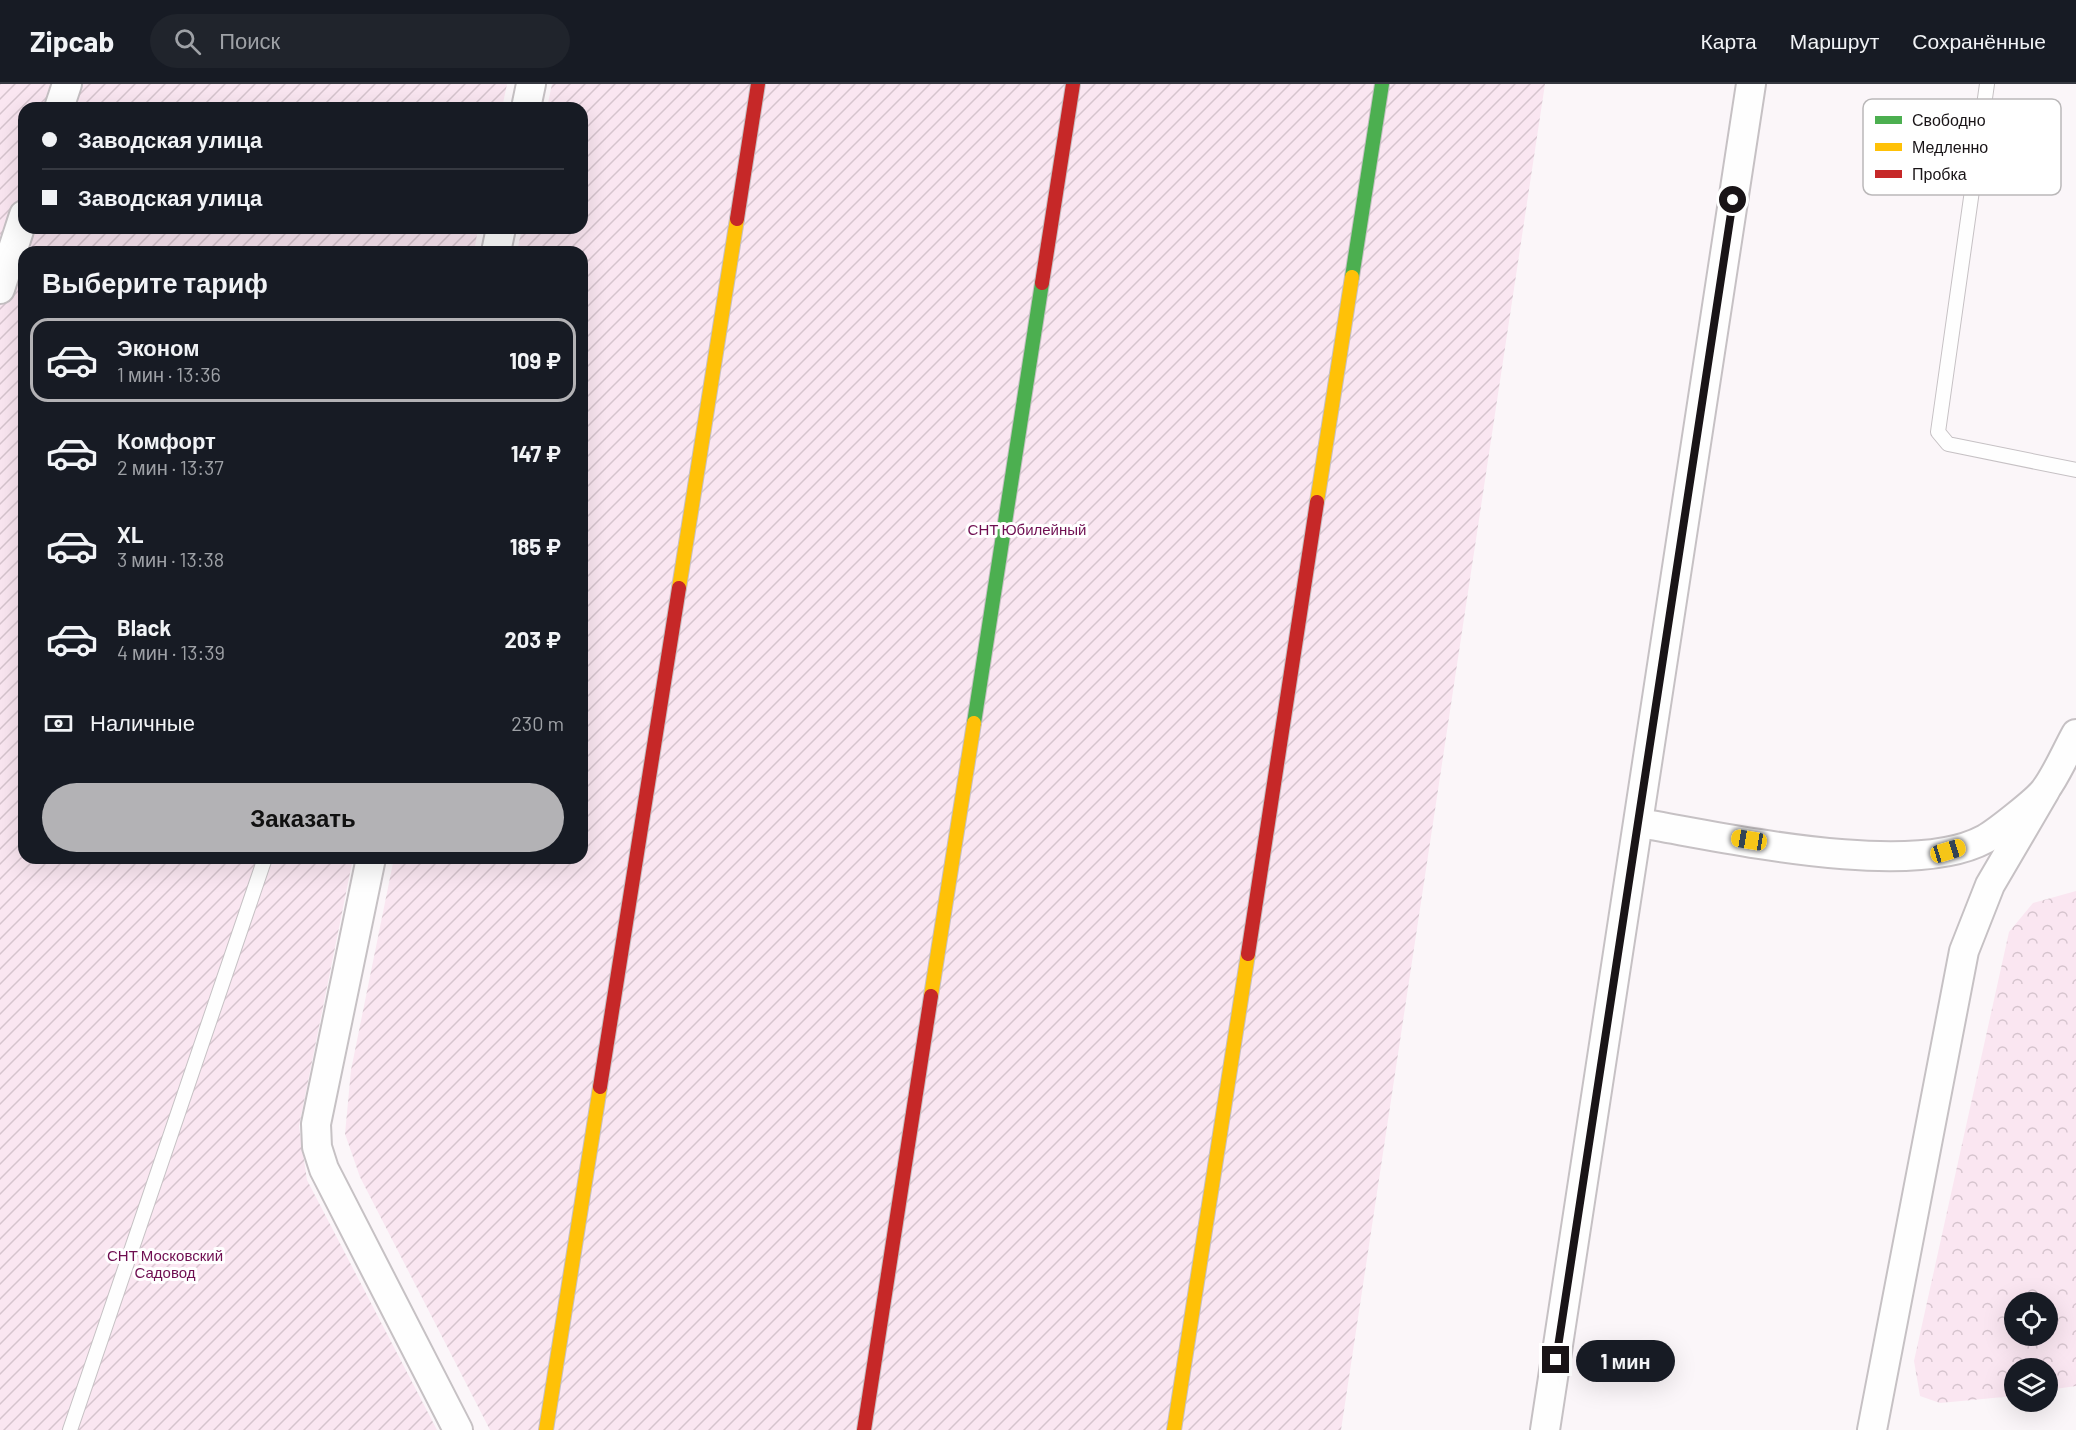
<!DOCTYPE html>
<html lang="ru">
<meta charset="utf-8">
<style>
:root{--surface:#171b24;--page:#20242c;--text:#f1f3f6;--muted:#9ea1a6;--line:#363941;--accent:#b3b2b5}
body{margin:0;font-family:Barlow,sans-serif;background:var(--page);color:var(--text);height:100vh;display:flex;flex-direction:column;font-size:22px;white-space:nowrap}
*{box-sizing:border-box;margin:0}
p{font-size:20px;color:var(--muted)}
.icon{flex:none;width:33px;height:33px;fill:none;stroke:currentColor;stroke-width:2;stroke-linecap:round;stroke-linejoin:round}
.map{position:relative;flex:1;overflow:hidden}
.side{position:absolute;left:18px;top:162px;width:570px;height:618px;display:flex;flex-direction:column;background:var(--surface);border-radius:18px;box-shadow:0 6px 24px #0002}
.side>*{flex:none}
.guide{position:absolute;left:18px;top:18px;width:570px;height:132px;border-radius:18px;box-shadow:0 6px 24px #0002;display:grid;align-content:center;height:132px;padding:0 24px;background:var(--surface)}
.tools{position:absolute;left:2004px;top:1208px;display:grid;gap:12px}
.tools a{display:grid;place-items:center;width:54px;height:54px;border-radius:50%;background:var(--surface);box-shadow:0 6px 24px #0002;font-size:30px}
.end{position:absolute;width:27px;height:27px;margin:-14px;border:8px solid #191417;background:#fff;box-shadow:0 0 0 3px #fff}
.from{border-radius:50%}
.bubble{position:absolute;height:42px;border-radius:21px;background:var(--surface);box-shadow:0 6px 24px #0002;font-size:20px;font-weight:700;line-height:42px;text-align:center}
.car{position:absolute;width:18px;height:36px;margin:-18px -9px;border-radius:8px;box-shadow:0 0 4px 2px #0007;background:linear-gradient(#f5c518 24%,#345 0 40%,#f5c518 0 76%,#345 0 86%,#f5c518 0)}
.guide b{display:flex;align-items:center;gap:21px;height:57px;font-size:22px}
.guide b+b{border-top:2px solid var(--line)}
.guide i{width:15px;height:15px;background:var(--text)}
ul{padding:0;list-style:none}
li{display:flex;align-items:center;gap:18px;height:84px;margin:0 12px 9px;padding:0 12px;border:3px solid transparent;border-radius:18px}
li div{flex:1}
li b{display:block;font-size:22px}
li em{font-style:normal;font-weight:700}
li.active{border-color:var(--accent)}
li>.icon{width:54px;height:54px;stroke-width:1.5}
h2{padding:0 24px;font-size:27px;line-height:72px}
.pay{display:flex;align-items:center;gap:15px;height:66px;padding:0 24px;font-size:22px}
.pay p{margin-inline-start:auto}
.button{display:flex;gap:12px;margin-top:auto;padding:12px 24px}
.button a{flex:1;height:69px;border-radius:36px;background:var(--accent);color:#111;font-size:24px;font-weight:700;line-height:69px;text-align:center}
header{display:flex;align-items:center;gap:36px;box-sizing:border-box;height:84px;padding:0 30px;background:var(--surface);border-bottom:2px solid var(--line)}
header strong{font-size:28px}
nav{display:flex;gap:33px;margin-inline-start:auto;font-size:21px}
.search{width:420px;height:54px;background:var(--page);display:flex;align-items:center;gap:15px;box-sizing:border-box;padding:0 21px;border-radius:33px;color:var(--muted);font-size:22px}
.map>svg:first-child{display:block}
.forest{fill:url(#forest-crowns);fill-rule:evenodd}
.garden{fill:url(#garden-furrows)}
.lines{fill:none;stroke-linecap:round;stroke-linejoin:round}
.lane-casing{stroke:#c6c1c4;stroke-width:16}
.street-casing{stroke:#c6c1c4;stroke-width:32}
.fast-casing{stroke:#c6c1c4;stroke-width:16}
.slow-casing{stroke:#c6c1c4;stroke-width:16}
.jam-casing{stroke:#c6c1c4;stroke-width:16}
.lane{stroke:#fefefe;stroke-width:14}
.street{stroke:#fefefe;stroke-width:28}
.fast{stroke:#4caf50;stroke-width:14}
.slow{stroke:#ffc107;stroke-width:14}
.jam{stroke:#c62828;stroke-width:14}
.route{stroke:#191417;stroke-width:8}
.labels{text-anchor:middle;stroke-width:6;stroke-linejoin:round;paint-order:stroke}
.park-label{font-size:15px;fill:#6f0e51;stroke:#fff}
.key{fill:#fff;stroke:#bab8b9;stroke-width:1.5}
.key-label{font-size:16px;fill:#191417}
</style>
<header>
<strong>Zipcab</strong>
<div class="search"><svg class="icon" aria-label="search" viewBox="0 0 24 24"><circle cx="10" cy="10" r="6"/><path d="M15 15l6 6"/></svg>Поиск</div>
<nav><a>Карта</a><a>Маршрут</a><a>Сохранённые</a></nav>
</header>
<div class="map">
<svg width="2076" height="1346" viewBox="0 0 2076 1346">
<defs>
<pattern id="forest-crowns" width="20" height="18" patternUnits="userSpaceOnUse" patternTransform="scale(1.5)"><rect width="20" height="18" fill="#fae6f1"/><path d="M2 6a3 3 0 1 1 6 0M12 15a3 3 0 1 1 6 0" fill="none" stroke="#d6c4ce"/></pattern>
<pattern id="garden-furrows" width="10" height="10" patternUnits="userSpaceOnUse" patternTransform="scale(1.5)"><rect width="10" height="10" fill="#fae6f1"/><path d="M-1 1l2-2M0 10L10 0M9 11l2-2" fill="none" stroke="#d6c4ce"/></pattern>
</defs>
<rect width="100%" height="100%" fill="#fbf6f9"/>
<!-- forest -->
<path class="forest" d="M 2076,807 L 2076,1302 L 2048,1306 L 2048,1284 L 2014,1284 L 2014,1312 L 1940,1319 L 1920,1312 L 1914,1277 L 2009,848 L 2033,819 ZM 2014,1218 L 2048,1218 L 2048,1251 L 2014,1251 Z"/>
<!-- garden -->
<g class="garden">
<path d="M 0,0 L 507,0 L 502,24 L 24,24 L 24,144 L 478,144 L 474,168 L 24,168 L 24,774 L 353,774 L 299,1042 L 307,1096 L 437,1346 L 0,1346 Z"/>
<path d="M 552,0 L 1545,0 L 1341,1346 L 490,1346 L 360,1093 L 345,1050 L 351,986 L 394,774 L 582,774 L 582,168 L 517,168 L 522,144 L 582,144 L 582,24 L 547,24 Z"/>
</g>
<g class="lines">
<defs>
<g id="lane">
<path d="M 1987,0 L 1938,348 L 1948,360 L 2076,386"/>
<path d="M 70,1346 L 265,774"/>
</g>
<g id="street">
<path d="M 59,24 L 67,0"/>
<path d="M 526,24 L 531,0"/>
<path d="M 496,168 L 501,144"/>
<path d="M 0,205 L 24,131"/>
<path d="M 1639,739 C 1724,753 1910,796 1985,755 C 1996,749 2038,716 2045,706 C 2057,690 2066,668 2076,650"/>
<path d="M 371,774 L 316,1040 L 317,1063 L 324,1085 L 458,1346"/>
<path d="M 1545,1346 L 1751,0"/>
<path d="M 1872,1346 L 1964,867 L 1990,801 L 2045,707"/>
</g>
<g id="fast">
<path d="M 1352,193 L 1382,0"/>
<path d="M 974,639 L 1042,199"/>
</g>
<g id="slow">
<path d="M 1317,418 L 1352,193"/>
<path d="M 679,504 L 737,135"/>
<path d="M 931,912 L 974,639"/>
<path d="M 546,1346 L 600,1003"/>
<path d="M 1174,1346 L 1248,870"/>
</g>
<g id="jam">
<path d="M 737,135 L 758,0"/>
<path d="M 1042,199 L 1073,0"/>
<path d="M 1248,870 L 1317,418"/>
<path d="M 600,1003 L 679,504"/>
<path d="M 864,1346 L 931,912"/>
</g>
</defs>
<!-- lane casing -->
<use href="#lane" class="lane-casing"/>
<!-- street casing -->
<use href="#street" class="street-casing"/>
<!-- fast casing -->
<use href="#fast" class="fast-casing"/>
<!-- slow casing -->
<use href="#slow" class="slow-casing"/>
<!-- jam casing -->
<use href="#jam" class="jam-casing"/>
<!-- lane -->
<use href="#lane" class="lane"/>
<!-- street -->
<use href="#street" class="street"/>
<!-- fast -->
<use href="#fast" class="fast"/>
<!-- slow -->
<use href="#slow" class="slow"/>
<!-- jam -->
<use href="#jam" class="jam"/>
</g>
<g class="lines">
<!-- route -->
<path class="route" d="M 1556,1276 L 1733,116"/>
</g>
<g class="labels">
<!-- park labels -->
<g class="park-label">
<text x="1027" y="451">СНТ Юбилейный</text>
<text x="165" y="1177">СНТ Московский<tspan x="165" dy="17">Садовод</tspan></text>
</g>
</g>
<!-- legend -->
<rect x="1863" y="15" width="198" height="96" rx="9" class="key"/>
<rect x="1875" y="32" width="27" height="8" fill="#4caf50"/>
<rect x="1875" y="59" width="27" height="8" fill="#ffc107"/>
<rect x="1875" y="86" width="27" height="8" fill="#c62828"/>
<g class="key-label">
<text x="1912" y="42">Свободно</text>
<text x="1912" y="69">Медленно</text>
<text x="1912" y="96">Пробка</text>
</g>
</svg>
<div class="tools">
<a><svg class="icon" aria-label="locate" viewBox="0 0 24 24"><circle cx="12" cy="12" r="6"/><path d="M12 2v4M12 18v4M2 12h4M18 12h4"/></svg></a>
<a><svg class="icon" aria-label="layers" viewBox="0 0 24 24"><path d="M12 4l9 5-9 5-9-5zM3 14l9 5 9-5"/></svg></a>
</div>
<i class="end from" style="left:1733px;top:116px"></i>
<i class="end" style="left:1556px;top:1276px"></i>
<div class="bubble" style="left:1576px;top:1256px;width:99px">1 мин</div>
<i class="car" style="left:1749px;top:756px;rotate:279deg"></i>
<i class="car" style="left:1948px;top:767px;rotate:73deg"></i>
<div class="guide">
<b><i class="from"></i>Заводская улица</b>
<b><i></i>Заводская улица</b>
</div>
<section class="side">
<h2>Выберите тариф</h2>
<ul>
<li class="active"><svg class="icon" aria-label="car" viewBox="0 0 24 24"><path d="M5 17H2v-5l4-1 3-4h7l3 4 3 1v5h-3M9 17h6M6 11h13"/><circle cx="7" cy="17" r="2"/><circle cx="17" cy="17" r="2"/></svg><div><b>Эконом</b><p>1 мин · 13:36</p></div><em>109 ₽</em></li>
<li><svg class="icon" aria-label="car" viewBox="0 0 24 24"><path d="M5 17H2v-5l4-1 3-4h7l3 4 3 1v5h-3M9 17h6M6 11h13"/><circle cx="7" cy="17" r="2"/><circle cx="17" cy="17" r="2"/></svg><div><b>Комфорт</b><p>2 мин · 13:37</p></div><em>147 ₽</em></li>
<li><svg class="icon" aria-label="car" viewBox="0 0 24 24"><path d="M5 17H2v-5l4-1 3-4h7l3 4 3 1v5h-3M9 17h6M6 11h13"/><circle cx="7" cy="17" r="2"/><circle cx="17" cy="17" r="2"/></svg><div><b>XL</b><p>3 мин · 13:38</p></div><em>185 ₽</em></li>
<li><svg class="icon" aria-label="car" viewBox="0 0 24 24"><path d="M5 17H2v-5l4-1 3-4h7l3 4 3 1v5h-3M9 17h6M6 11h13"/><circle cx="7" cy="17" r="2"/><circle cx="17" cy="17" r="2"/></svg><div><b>Black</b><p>4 мин · 13:39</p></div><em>203 ₽</em></li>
</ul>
<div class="pay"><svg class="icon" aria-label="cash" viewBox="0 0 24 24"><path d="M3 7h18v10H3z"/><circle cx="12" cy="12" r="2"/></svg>Наличные<p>230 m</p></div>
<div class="button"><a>Заказать</a></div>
</section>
</div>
